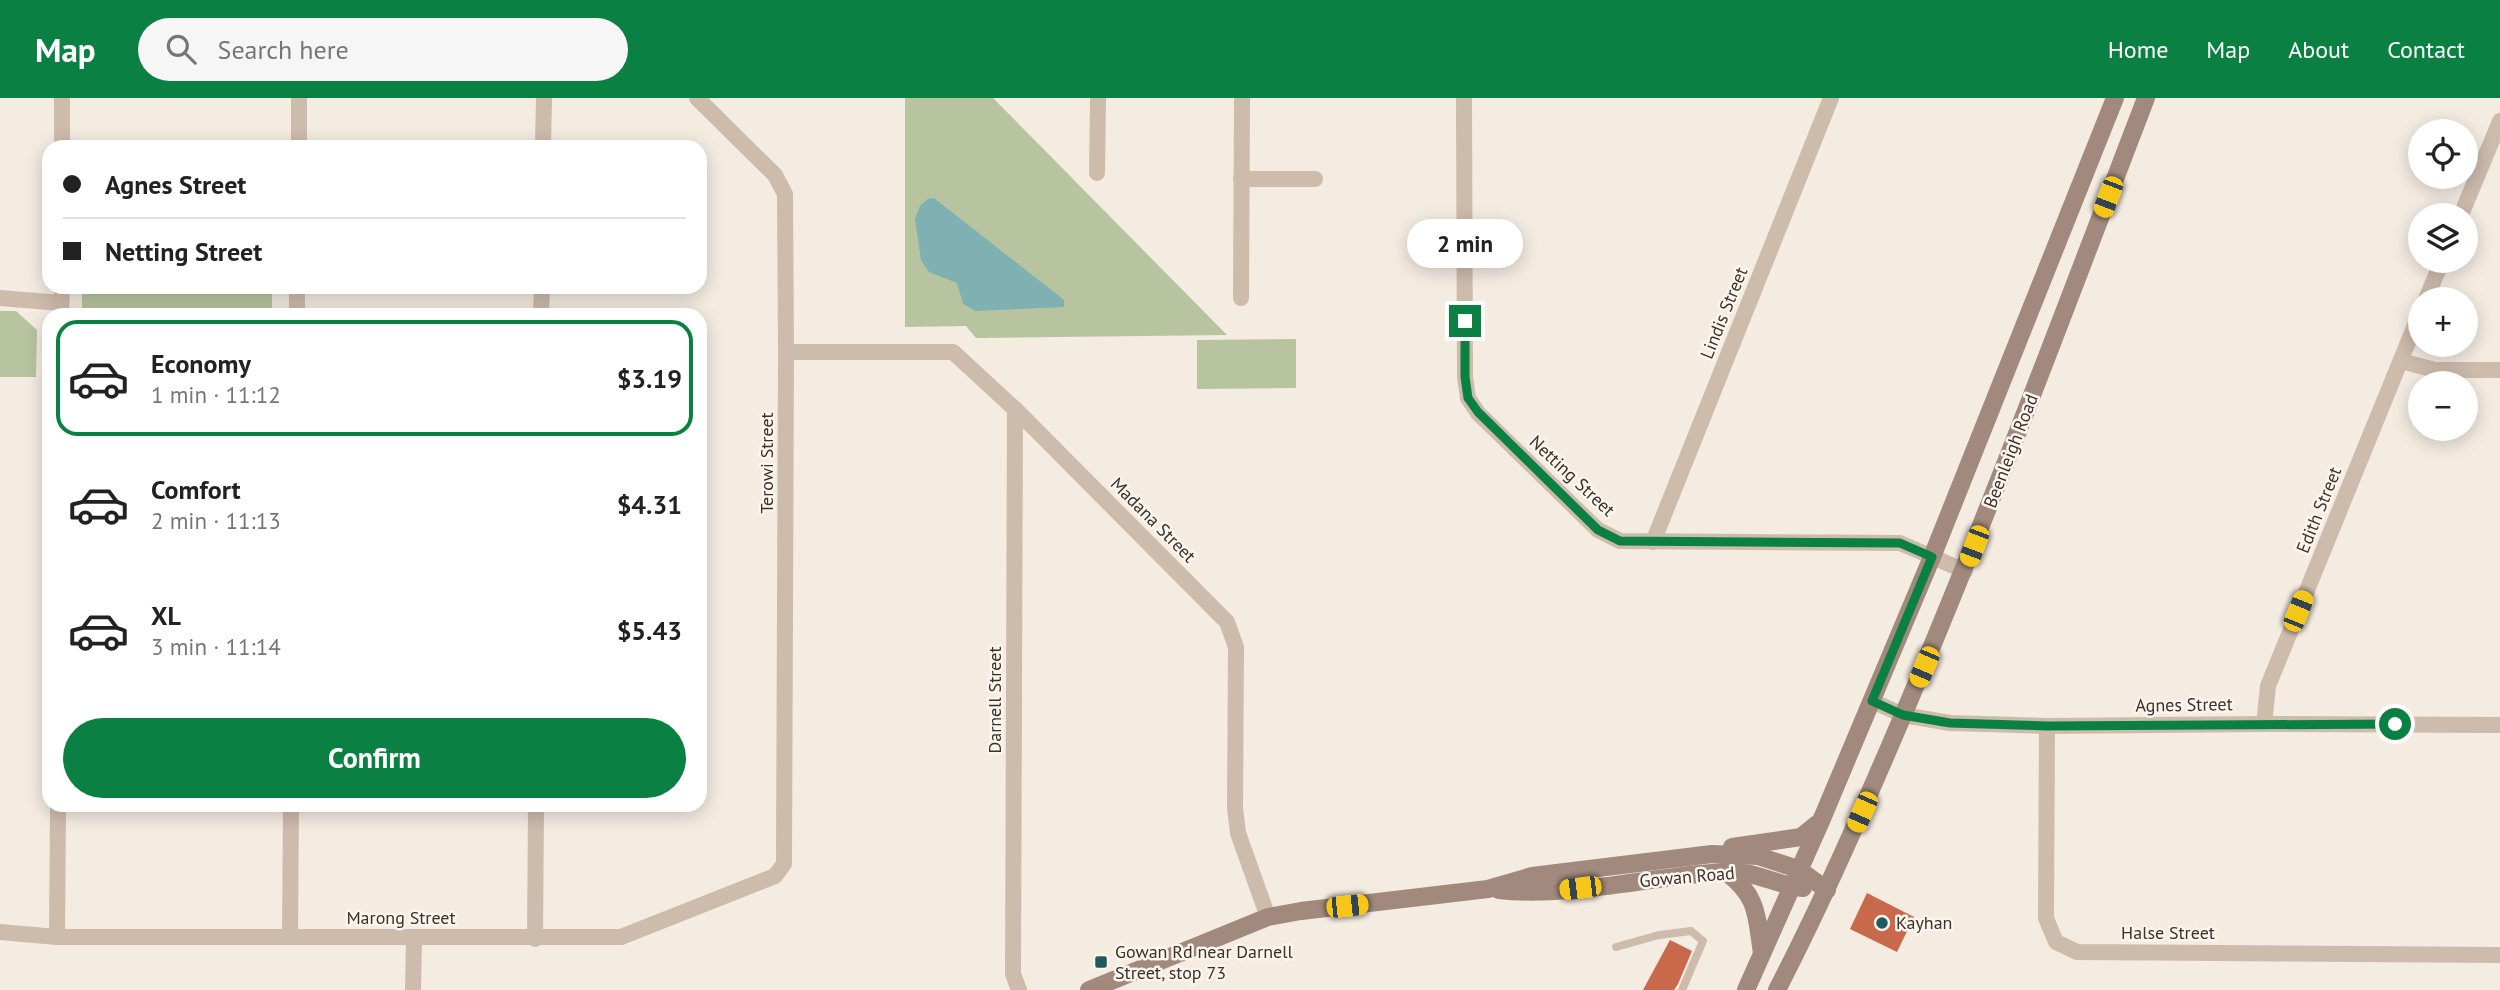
<!DOCTYPE html>
<meta charset="utf-8">
<style>
:root{--surface:#fff;--page:#f6f6f6;--text:#222;--muted:#767676;--line:#e0e0e0;--accent:#0b8043}
body{margin:0;font-family:"PT Sans",sans-serif;background:var(--page);color:var(--text);height:100vh;display:flex;flex-direction:column;font-size:26px;white-space:nowrap}
*{box-sizing:border-box;margin:0}
p{font-size:23px;color:var(--muted)}
.icon{flex:none;width:38px;height:38px;fill:none;stroke:currentColor;stroke-width:2;stroke-linecap:round;stroke-linejoin:round}
.map{position:relative;flex:1;overflow:hidden}
.details{position:absolute;left:42px;top:210px;width:665px;height:504px;display:flex;flex-direction:column;background:var(--surface);border-radius:21px;box-shadow:0 4px 18px #0003}
.details>*{flex:none}
.hud{position:absolute;left:42px;top:42px;width:665px;height:154px;border-radius:21px;box-shadow:0 4px 18px #0003;display:grid;align-content:center;height:154px;padding:0 21px;background:var(--surface)}
.fabs{position:absolute;left:2408px;top:21px;display:grid;gap:14px}
.fabs a{display:grid;place-items:center;width:70px;height:70px;border-radius:50%;background:var(--surface);box-shadow:0 4px 18px #0003;font-size:35px}
.end{position:absolute;width:32px;height:32px;margin:-16px;border:9px solid #0b8043;background:#fff;box-shadow:0 0 0 4px #fff}
.from{border-radius:50%}
.bubble{position:absolute;height:49px;border-radius:24px;background:var(--surface);box-shadow:0 4px 18px #0003;font-size:23px;font-weight:800;line-height:49px;text-align:center}
.car{position:absolute;width:21px;height:42px;margin:-21px -10px;border-radius:9px;box-shadow:0 0 5px 2px #0007;background:linear-gradient(#f5c518 24%,#345 0 40%,#f5c518 0 76%,#345 0 86%,#f5c518 0)}
.hud b{display:flex;align-items:center;gap:24px;height:66px;font-size:26px}
.hud b+b{border-top:2px solid var(--line)}
.hud i{width:18px;height:18px;background:var(--text)}
ul{padding:12px 0 0;list-style:none}
li{display:flex;align-items:center;gap:21px;height:116px;margin:0 14px 10px;padding:0 7px;border:4px solid transparent;border-radius:21px}
li div{flex:1}
li b{display:block;font-size:26px}
li em{font-style:normal;font-weight:800}
li.selected{border-color:var(--accent)}
li>.icon{width:63px;height:63px;stroke-width:1.5}
.primary-button{display:flex;gap:14px;margin-top:auto;padding:14px 21px}
.primary-button a{flex:1;height:80px;border-radius:42px;background:var(--accent);color:#fff;font-size:28px;font-weight:800;line-height:80px;text-align:center}
header{display:flex;align-items:center;gap:42px;box-sizing:border-box;height:98px;padding:0 35px;background:var(--accent);color:#fff}
header strong{font-size:33px}
nav{display:flex;gap:38px;margin-inline-start:auto;font-size:24px}
.search{width:490px;height:63px;background:var(--page);display:flex;align-items:center;gap:18px;box-sizing:border-box;padding:0 24px;border-radius:38px;color:var(--muted);font-size:26px}
.map>svg:first-child{display:block}
.green{fill:#b8c4a0}
.water{fill:#7fb0b2}
.building{fill:#c8694b}
.lines{fill:none;stroke-linecap:round;stroke-linejoin:round}
.lane{stroke:#cdbbac;stroke-width:8}
.street{stroke:#cdbbac;stroke-width:16}
.secondary{stroke:#a18a7d;stroke-width:18}
.route{stroke:#0b8043;stroke-width:9}
.poi-dot{fill:#1f5a5e;stroke:#fbf5ee;stroke-width:2.5}
.labels{text-anchor:middle;stroke-width:5;stroke-linejoin:round;paint-order:stroke}
.street-label{font-size:18px;fill:#3b302b;stroke:#fbf5ee}
.poi-label{font-size:18px;fill:#3b302b;stroke:#fbf5ee;text-anchor:start}
</style>
<header>
<strong>Map</strong>
<div class="search"><svg class="icon" aria-label="search" viewBox="0 0 24 24"><circle cx="10" cy="10" r="6"/><path d="M15 15l6 6"/></svg>Search here</div>
<nav><a>Home</a><a>Map</a><a>About</a><a>Contact</a></nav>
</header>
<div class="map">
<svg width="2500" height="892" viewBox="0 0 2500 892">
<rect width="100%" height="100%" fill="#f4ebe1"/>
<!-- green -->
<g class="green">
<path d="M 905,0 L 993,0 L 1227,237 L 976,240 L 966,228 L 905,229 Z"/>
<rect x="82" y="189" width="190" height="28"/>
<path d="M 0,213 L 16,213 L 37,232 L 36,279 L 0,279 Z"/>
<path d="M 1296,241 L 1296,290 L 1197,291 L 1197,242 Z"/>
</g>
<!-- water -->
<path class="water" d="M 934,100 L 1064,202 L 1064,209 L 976,213 L 963,206 L 957,185 L 929,174 L 921,162 L 915,121 L 920,108 L 928,101 Z"/>
<!-- building -->
<g class="building">
<path d="M 1867,795 L 1914,819 L 1897,854 L 1850,831 Z"/>
<path d="M 1670,842 L 1692,853 L 1678,886 L 1674,892 L 1643,892 Z"/>
</g>
<g class="lines">
<!-- lane -->
<path class="lane" d="M 1616,849 L 1659,837 L 1691,833 L 1703,843 L 1682,892"/>
<!-- street -->
<g class="street">
<path d="M 1464,0 L 1465,279 L 1468,300 L 1478,315 L 1598,432 L 1620,443 L 1900,445 L 1965,473"/>
<path d="M 62,49 L 62,0"/>
<path d="M 299,49 L 299,0"/>
<path d="M 543,49 L 544,0"/>
<path d="M 1097,75 L 1098,0"/>
<path d="M 1241,81 L 1315,81"/>
<path d="M 2461,117 L 2500,23"/>
<path d="M 0,200 L 61,205"/>
<path d="M 1241,200 L 1242,0"/>
<path d="M 2426,201 L 2442,163"/>
<path d="M 61,217 L 62,189"/>
<path d="M 297,217 L 297,189"/>
<path d="M 541,217 L 542,189"/>
<path d="M 786,254 L 953,254 L 1015,311 L 1227,524 L 1236,549 L 1235,710 L 1238,735 L 1268,819"/>
<path d="M 2401,263 L 2435,272 L 2500,272"/>
<path d="M 1015,311 L 1013,876 L 1019,892"/>
<path d="M 1653,444 L 1831,0"/>
<path d="M 1872,603 L 1903,617 L 1950,625 L 2047,628 L 2264,626 L 2500,627"/>
<path d="M 2264,626 L 2268,588 L 2420,215"/>
<path d="M 2047,628 L 2046,820 L 2056,844 L 2077,854 L 2500,857"/>
<path d="M 0,834 L 57,839 L 621,839 L 775,778 L 784,766 L 786,254 L 785,96 L 775,77 L 697,0"/>
<path d="M 57,839 L 58,707"/>
<path d="M 290,839 L 291,707"/>
<path d="M 535,841 L 536,707"/>
<path d="M 413,892 L 414,840"/>
</g>
<!-- secondary -->
<g class="secondary">
<path d="M 1732,749 L 1801,739 L 1817,726"/>
<path d="M 1726,774 C 1759,799 1756,817 1762,855"/>
<path d="M 1499,792 C 1572,800 1651,778 1724,774 C 1756,772 1774,787 1803,790"/>
<path d="M 1089,892 L 1268,819 L 1301,813 L 1488,791 L 1532,778 L 1712,756 L 1758,758 L 1798,771 L 1827,792"/>
<path d="M 1746,892 L 1821,723 L 1932,459 L 2115,0"/>
<path d="M 1777,892 C 1825,799 1866,704 1907,608 C 1992,407 2068,203 2146,0"/>
</g>
</g>
<g class="lines">
<!-- route -->
<path class="route" d="M 1465,223 L 1465,279 L 1468,300 L 1478,314 L 1598,432 L 1620,443 L 1900,445 L 1932,459 L 1872,603 L 1903,617 L 1950,625 L 2047,628 L 2395,626"/>
</g>
<!-- markers -->
<g class="poi-dot">
<circle cx="1882" cy="825" r="7"/>
<rect x="1094" y="857" width="14" height="14" rx="3.5"/>
</g>
<g class="labels">
<!-- street labels -->
<g class="street-label">
<text transform="translate(1724 215) rotate(-68)" y="6">Lindis Street</text>
<text transform="translate(2011 353) rotate(-69)" y="6">Beenleigh Road</text>
<text transform="translate(767 365) rotate(-90)" y="6">Terowi Street</text>
<text transform="translate(1572 378) rotate(43)" y="6">Netting Street</text>
<text transform="translate(2319 412) rotate(-68)" y="6">Edith Street</text>
<text transform="translate(1153 422) rotate(45)" y="6">Madana Street</text>
<text transform="translate(995 602) rotate(-90)" y="6">Darnell Street</text>
<text transform="translate(2184 607) rotate(-1)" y="6">Agnes Street</text>
<text transform="translate(1687 779) rotate(-5)" y="6">Gowan Road</text>
<text x="401" y="826">Marong Street</text>
<text x="2168" y="841">Halse Street</text>
</g>
<!-- poi labels -->
<g class="poi-label">
<text x="1896" y="831">Kayhan</text>
<text x="1115" y="860">Gowan Rd near Darnell<tspan x="1115" dy="21">Street, stop 73</tspan></text>
</g>
</g>
</svg>
<div class="fabs">
<a><svg class="icon" aria-label="locate" viewBox="0 0 24 24"><circle cx="12" cy="12" r="6"/><path d="M12 2v4M12 18v4M2 12h4M18 12h4"/></svg></a>
<a><svg class="icon" aria-label="layers" viewBox="0 0 24 24"><path d="M12 4l9 5-9 5-9-5zM3 14l9 5 9-5"/></svg></a>
<a>+</a>
<a>−</a>
</div>
<i class="end from" style="left:2395px;top:626px"></i>
<i class="end" style="left:1465px;top:223px"></i>
<div class="bubble" style="left:1407px;top:121px;width:116px">2 min</div>
<i class="car" style="left:2108px;top:99px;rotate:201deg"></i>
<i class="car" style="left:1974px;top:448px;rotate:201deg"></i>
<i class="car" style="left:2298px;top:513px;rotate:22deg"></i>
<i class="car" style="left:1924px;top:569px;rotate:203deg"></i>
<i class="car" style="left:1862px;top:714px;rotate:204deg"></i>
<i class="car" style="left:1580px;top:790px;rotate:263deg"></i>
<i class="car" style="left:1347px;top:808px;rotate:84deg"></i>
<div class="hud">
<b><i class="from"></i>Agnes Street</b>
<b><i></i>Netting Street</b>
</div>
<section class="details">
<ul>
<li class="selected"><svg class="icon" aria-label="car" viewBox="0 0 24 24"><path d="M5 17H2v-5l4-1 3-4h7l3 4 3 1v5h-3M9 17h6M6 11h13"/><circle cx="7" cy="17" r="2"/><circle cx="17" cy="17" r="2"/></svg><div><b>Economy</b><p>1 min · 11:12</p></div><em>$3.19</em></li>
<li><svg class="icon" aria-label="car" viewBox="0 0 24 24"><path d="M5 17H2v-5l4-1 3-4h7l3 4 3 1v5h-3M9 17h6M6 11h13"/><circle cx="7" cy="17" r="2"/><circle cx="17" cy="17" r="2"/></svg><div><b>Comfort</b><p>2 min · 11:13</p></div><em>$4.31</em></li>
<li><svg class="icon" aria-label="car" viewBox="0 0 24 24"><path d="M5 17H2v-5l4-1 3-4h7l3 4 3 1v5h-3M9 17h6M6 11h13"/><circle cx="7" cy="17" r="2"/><circle cx="17" cy="17" r="2"/></svg><div><b>XL</b><p>3 min · 11:14</p></div><em>$5.43</em></li>
</ul>
<div class="primary-button"><a>Confirm</a></div>
</section>
</div>
